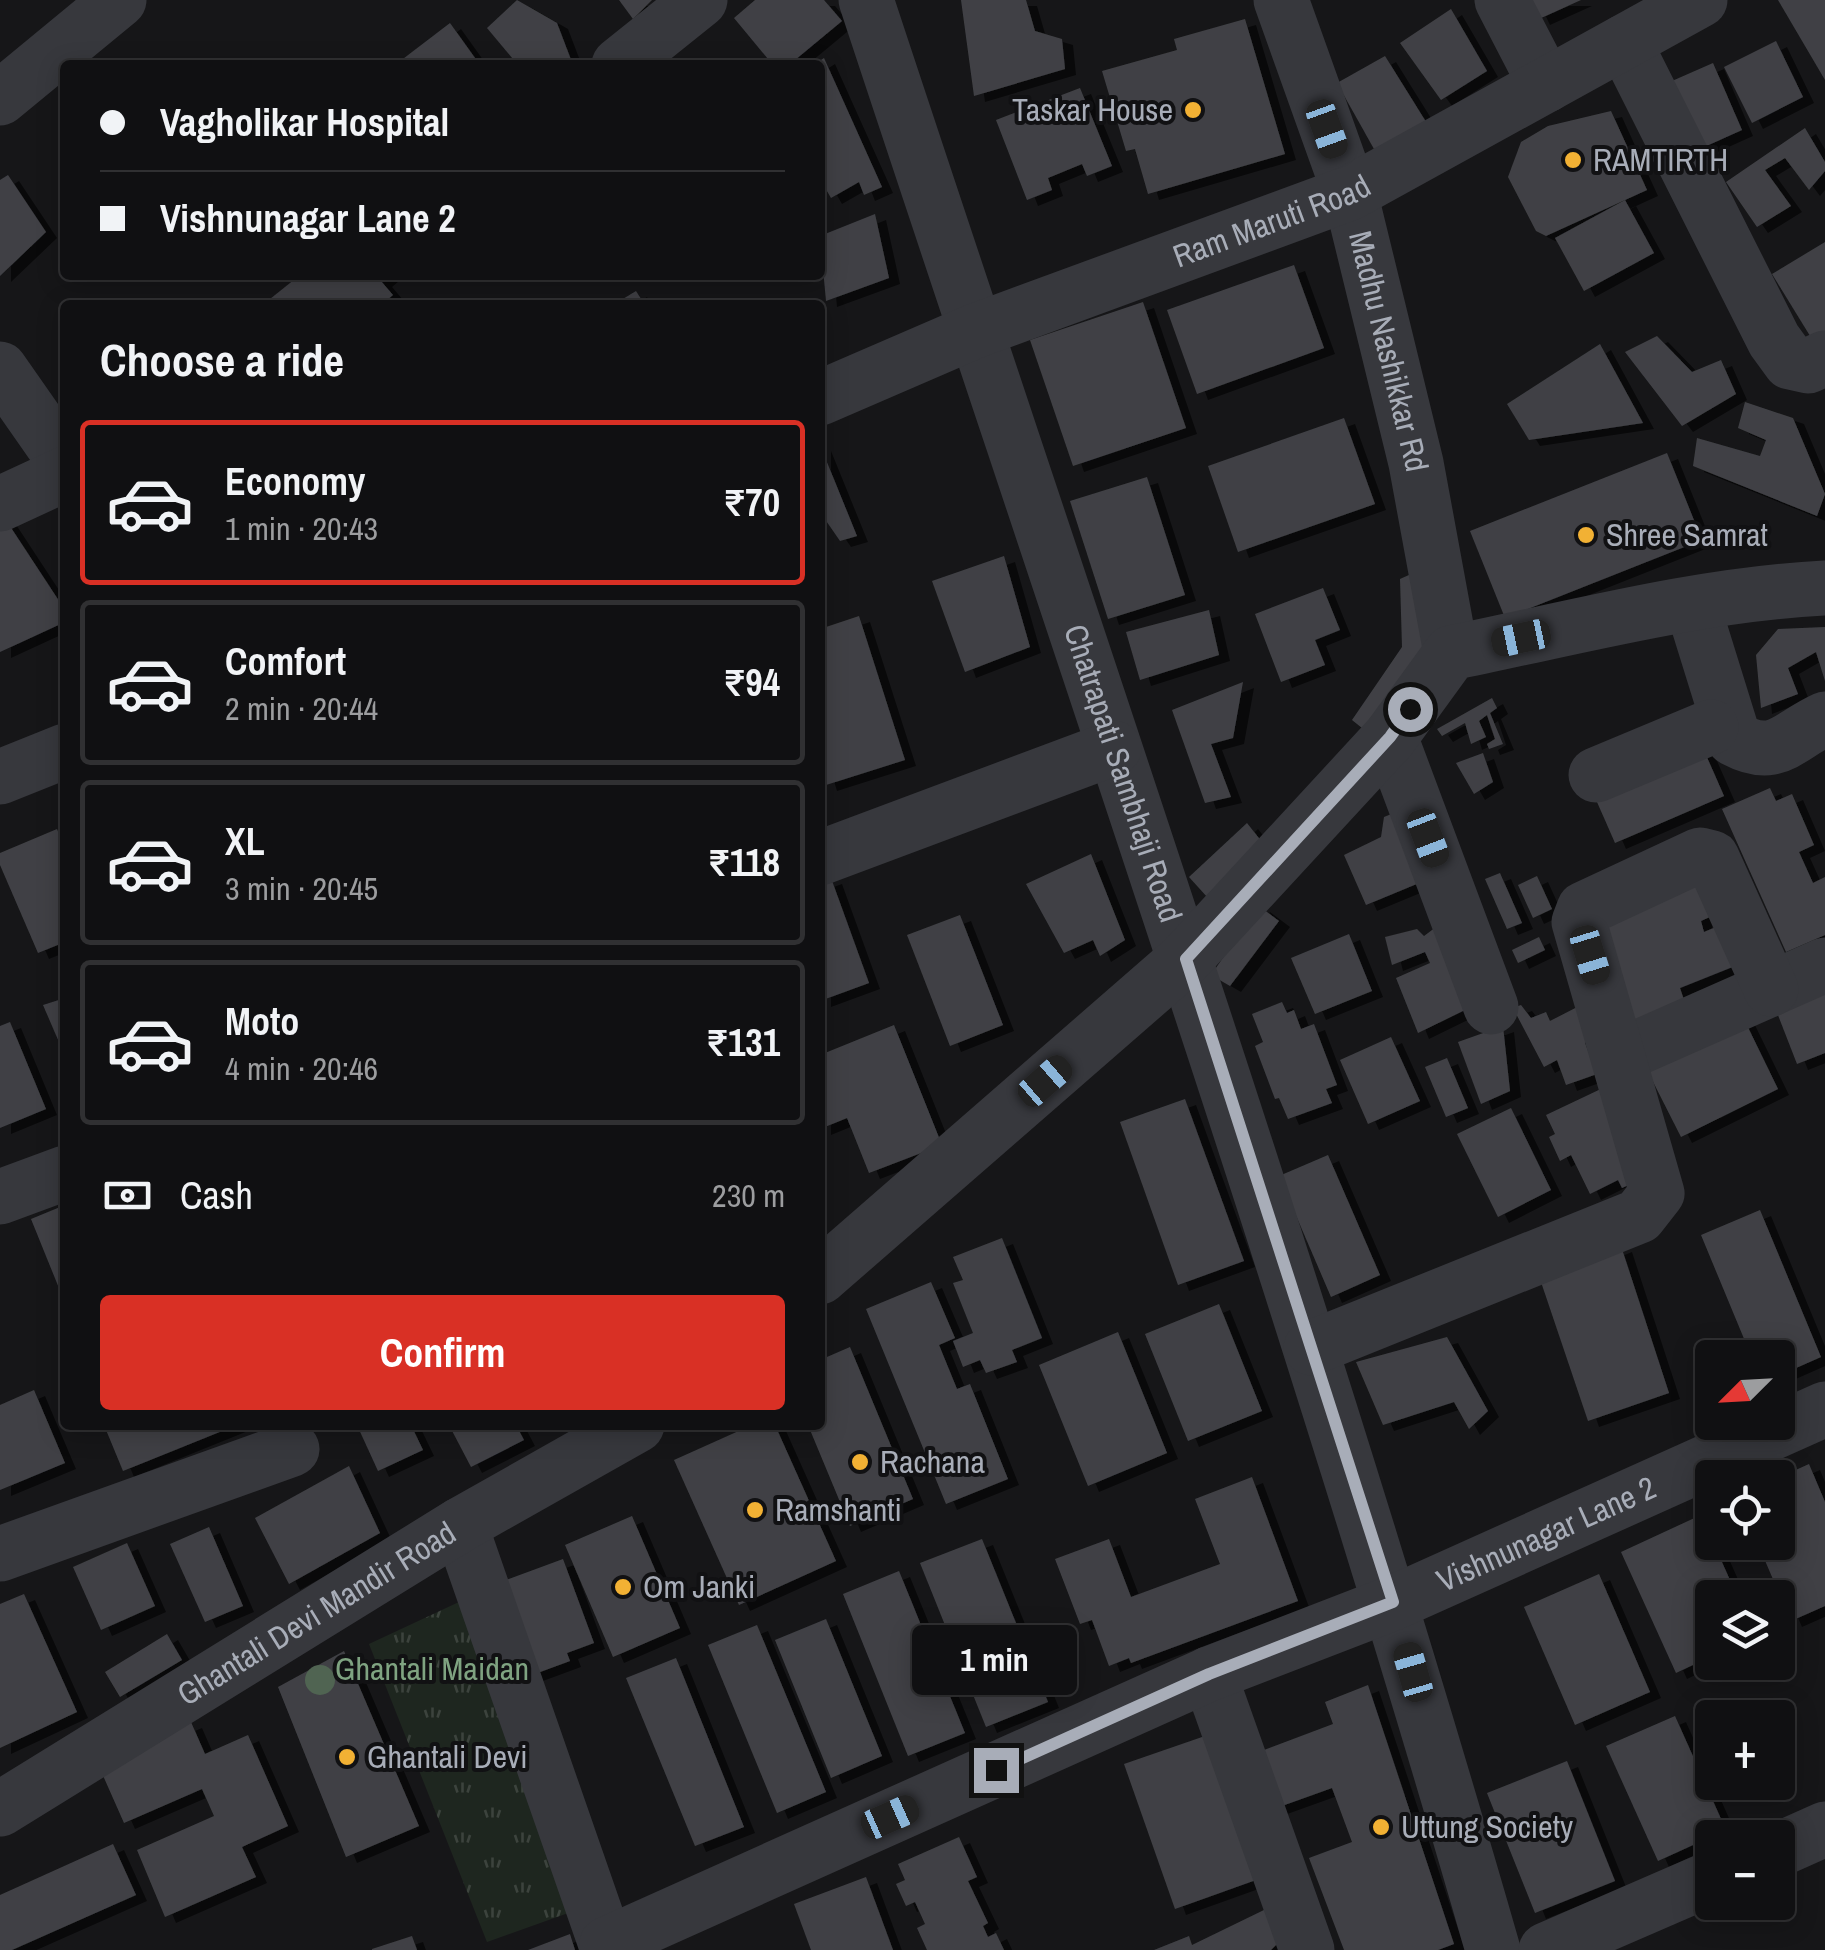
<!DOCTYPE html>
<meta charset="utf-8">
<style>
:root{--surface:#101012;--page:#19191b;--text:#f1f3f6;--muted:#9c9d9f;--line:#303032;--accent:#d93025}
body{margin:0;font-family:"Archivo Narrow",sans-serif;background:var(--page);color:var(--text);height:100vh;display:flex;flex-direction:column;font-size:38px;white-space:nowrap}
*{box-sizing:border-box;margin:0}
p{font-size:32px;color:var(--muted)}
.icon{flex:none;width:55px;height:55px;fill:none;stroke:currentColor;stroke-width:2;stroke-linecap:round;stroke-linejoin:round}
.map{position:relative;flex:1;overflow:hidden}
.side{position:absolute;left:60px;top:300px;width:765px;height:1130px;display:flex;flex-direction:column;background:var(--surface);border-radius:10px;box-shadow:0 5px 25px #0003,0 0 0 2px var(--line)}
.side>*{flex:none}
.guide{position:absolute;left:60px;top:60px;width:765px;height:220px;border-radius:10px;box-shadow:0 5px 25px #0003,0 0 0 2px var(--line);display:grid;align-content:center;height:220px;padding:0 40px;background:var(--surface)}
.needle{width:65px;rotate:246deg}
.buttons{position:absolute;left:1695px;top:1340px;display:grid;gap:20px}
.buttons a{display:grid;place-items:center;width:100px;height:100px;border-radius:10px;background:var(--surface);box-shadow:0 5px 25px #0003,0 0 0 2px var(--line);font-size:50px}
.end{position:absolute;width:45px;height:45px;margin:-22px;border:12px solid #a8adb8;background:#111;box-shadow:0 0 0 5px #111}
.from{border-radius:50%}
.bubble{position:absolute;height:70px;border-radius:10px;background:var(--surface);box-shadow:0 5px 25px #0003,0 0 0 2px var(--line);font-size:32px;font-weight:800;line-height:70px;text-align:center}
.car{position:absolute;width:30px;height:60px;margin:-30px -15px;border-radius:12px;box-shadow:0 0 8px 2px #0007;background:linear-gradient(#222 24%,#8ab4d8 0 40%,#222 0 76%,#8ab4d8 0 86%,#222 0)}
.guide b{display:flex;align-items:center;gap:35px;height:95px;font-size:38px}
.guide b+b{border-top:2px solid var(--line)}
.guide i{width:25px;height:25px;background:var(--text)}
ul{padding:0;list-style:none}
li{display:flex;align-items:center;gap:30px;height:165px;margin:0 20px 15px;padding:0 20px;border:5px solid var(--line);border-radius:10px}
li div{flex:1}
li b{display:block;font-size:38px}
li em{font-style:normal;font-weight:800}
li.active{border-color:var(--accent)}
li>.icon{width:90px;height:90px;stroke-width:1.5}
h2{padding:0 40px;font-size:45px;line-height:120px}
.pay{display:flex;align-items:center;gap:25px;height:110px;padding:0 40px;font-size:38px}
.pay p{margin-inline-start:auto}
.primary-button{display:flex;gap:20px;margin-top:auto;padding:20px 40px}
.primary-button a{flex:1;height:115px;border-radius:10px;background:var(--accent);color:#fff;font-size:40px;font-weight:800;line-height:115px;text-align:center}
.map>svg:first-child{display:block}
.grass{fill:url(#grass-tufts)}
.building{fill:#404145;filter:url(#shadow)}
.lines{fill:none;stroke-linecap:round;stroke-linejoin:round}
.minor{stroke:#37383d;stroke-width:55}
.tree{fill:#506452}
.route{stroke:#a8adb8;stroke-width:12}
.poi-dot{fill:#f2b134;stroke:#111113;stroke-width:4}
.labels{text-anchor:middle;stroke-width:8;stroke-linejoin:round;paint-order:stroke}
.poi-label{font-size:32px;fill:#a8adb8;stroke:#111113;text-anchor:start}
.street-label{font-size:32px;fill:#a8adb8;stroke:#111113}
.park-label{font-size:32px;fill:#7fa381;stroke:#111113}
</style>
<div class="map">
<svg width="1825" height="1950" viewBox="0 0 1825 1950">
<defs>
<pattern id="grass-tufts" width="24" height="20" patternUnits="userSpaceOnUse" patternTransform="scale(2.5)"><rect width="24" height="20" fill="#1e261f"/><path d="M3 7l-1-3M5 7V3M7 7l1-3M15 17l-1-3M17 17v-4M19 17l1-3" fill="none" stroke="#3c433d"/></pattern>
<filter id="shadow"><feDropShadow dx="11" dy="6" stdDeviation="0" flood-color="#0009"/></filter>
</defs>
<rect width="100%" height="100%" fill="#161618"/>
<!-- grass -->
<path class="grass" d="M 459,1602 L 571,1912 L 487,1942 L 369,1644 Z"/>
<!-- building -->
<g class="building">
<path d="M 517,0 L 557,23 L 573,65 L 518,65 L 487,28 Z"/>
<path d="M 619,0 L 652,0 L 633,19 Z"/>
<path d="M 755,0 L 824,0 L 842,21 L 789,65 L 773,65 L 734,18 Z"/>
<path d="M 961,0 L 1026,0 L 1035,31 L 1062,39 L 1065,69 L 974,96 Z"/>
<path d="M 1530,0 L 1581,0 L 1539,19 Z"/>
<path d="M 1778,0 L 1825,0 L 1825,80 Z"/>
<path d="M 1451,9 L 1487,71 L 1441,100 L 1400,43 Z"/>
<path d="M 1245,19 L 1285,154 L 1148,194 L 1135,149 L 1126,151 L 1102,71 L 1177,50 L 1174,39 Z"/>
<path d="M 450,23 L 480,65 L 395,65 Z"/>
<path d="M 1776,41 L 1803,97 L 1752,123 L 1724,67 Z"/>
<path d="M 1385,56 L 1428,125 L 1374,149 L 1337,83 Z"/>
<path d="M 824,58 L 882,187 L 864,195 L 859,182 L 831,198 L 820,179 L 820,65 L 813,65 Z"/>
<path d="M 1713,63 L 1742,130 L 1702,148 L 1672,81 Z"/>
<path d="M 1080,88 L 1112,166 L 1087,176 L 1082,164 L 1048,178 L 1052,190 L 1027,200 L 996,120 Z"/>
<path d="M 1611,111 L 1647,190 L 1546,236 L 1536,231 L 1508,177 L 1521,142 L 1548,126 Z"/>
<path d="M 1805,128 L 1825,162 L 1825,171 L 1809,190 L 1785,158 L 1765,170 L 1791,206 L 1757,227 L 1726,182 Z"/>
<path d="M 8,175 L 46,232 L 0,276 L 0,180 Z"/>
<path d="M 1625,200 L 1654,253 L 1584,291 L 1555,238 Z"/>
<path d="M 875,214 L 889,278 L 826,301 L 820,236 Z"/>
<path d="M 1825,242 L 1825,338 L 1815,344 L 1772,274 Z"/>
<path d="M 1294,265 L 1324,348 L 1197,394 L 1167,310 Z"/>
<path d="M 300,275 L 388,275 L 381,281 L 393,295 L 381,305 L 275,305 L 270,299 Z"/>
<path d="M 636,291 L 645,305 L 613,305 Z"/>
<path d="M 1143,302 L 1186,428 L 1073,466 L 1030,340 Z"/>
<path d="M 1657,336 L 1692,372 L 1721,360 L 1736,394 L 1682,426 L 1625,352 Z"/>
<path d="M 1600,344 L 1643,423 L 1529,440 L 1507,404 Z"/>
<path d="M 1745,402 L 1793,418 L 1825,494 L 1817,516 L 1693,466 L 1697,438 L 1760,456 L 1766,440 L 1738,428 Z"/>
<path d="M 1344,418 L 1375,504 L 1238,552 L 1208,466 Z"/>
<path d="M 820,445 L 857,536 L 840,541 L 820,512 Z"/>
<path d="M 1667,453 L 1702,540 L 1505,618 L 1470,531 Z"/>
<path d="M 1147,477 L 1185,595 L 1108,619 L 1070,501 Z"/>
<path d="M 0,511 L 65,610 L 65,622 L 0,652 Z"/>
<path d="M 1004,556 L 1030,647 L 965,672 L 932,581 Z"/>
<path d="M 1420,570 L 1437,661 L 1367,732 L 1352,720 L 1402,647 L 1400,579 Z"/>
<path d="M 1323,588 L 1340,630 L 1315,640 L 1325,665 L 1281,682 L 1255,614 Z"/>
<path d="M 1209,610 L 1219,655 L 1140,680 L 1126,632 Z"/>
<path d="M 859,616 L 905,760 L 826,785 L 820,766 L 820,629 Z"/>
<path d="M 1825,627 L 1825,681 L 1816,652 L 1788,668 L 1798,694 L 1761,708 L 1756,655 L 1778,629 Z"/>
<path d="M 1243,682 L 1233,738 L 1211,744 L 1231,797 L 1205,803 L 1172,710 Z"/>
<path d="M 1492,698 L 1497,708 L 1490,713 L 1503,744 L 1489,749 L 1487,744 L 1495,739 L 1487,715 L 1479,721 L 1486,737 L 1471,744 L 1465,723 L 1442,736 L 1437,729 Z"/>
<path d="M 1699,739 L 1724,796 L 1615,843 L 1590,786 Z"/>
<path d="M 1483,753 L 1493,782 L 1474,794 L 1456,763 Z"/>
<path d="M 1770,788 L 1776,801 L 1792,794 L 1814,845 L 1799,852 L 1813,883 L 1825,877 L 1825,935 L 1786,952 L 1722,809 Z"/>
<path d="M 1411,806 L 1436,876 L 1366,905 L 1344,855 L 1381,837 L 1384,817 Z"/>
<path d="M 1247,823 L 1262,842 L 1208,898 L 1189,877 Z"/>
<path d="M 57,829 L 65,848 L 65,942 L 38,953 L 0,865 L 0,853 Z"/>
<path d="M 1091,854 L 1125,940 L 1100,956 L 1093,940 L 1064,953 L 1026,884 Z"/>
<path d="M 1705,863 L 1712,916 L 1701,921 L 1704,932 L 1716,927 L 1745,962 L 1680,988 L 1684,1000 L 1630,1022 L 1593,917 Z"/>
<path d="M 1500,873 L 1522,923 L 1507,929 L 1485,879 Z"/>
<path d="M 1537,876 L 1552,909 L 1533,918 L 1518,885 Z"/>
<path d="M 831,878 L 869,983 L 820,1001 L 820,882 Z"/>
<path d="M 1259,906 L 1279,921 L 1230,986 L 1211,975 Z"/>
<path d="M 960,915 L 1003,1025 L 950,1046 L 907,935 Z"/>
<path d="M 1444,921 L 1467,1009 L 1418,1033 L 1396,978 L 1430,963 L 1425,952 L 1392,965 L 1385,937 L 1417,929 L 1424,936 Z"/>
<path d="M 1349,934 L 1372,991 L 1315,1014 L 1291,958 Z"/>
<path d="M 1539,937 L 1545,950 L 1518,963 L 1512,950 Z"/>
<path d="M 1825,990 L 1825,1053 L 1797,1064 L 1776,1010 Z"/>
<path d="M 65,998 L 65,1056 L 43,1005 Z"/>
<path d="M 1282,1002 L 1287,1013 L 1294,1010 L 1301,1029 L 1314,1024 L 1337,1085 L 1326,1089 L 1332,1103 L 1288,1119 L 1279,1098 L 1275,1099 L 1255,1046 L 1263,1042 L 1252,1014 Z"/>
<path d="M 1585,1003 L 1593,1019 L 1585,1043 L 1597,1074 L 1566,1085 L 1557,1060 L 1544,1067 L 1513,1008 L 1521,1005 L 1531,1018 L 1546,1012 L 1550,1021 Z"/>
<path d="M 1741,1013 L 1778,1089 L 1681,1137 L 1643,1062 Z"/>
<path d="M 10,1022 L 46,1109 L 0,1128 L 0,1026 Z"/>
<path d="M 894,1025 L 942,1145 L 869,1173 L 847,1118 L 820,1129 L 820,1055 Z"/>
<path d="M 1503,1026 L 1510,1091 L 1481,1104 L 1458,1042 Z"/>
<path d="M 1391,1037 L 1420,1101 L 1368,1124 L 1340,1060 Z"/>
<path d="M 1447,1058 L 1468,1108 L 1446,1117 L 1425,1067 Z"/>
<path d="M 1605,1087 L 1648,1176 L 1622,1188 L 1618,1180 L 1590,1194 L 1571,1155 L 1560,1161 L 1549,1137 L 1555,1134 L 1546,1115 Z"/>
<path d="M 1185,1099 L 1244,1261 L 1178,1285 L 1120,1122 Z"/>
<path d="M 1511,1108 L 1551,1190 L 1498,1217 L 1457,1134 Z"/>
<path d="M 1328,1155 L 1380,1275 L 1331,1297 L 1279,1176 Z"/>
<path d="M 65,1205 L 65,1303 L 31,1219 Z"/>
<path d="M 1760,1210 L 1821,1357 L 1778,1376 L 1778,1358 L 1752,1358 L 1701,1235 Z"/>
<path d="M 1002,1238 L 1042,1338 L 1012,1350 L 1017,1362 L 986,1373 L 980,1360 L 963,1367 L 953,1341 L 973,1333 L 953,1283 L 963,1280 L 953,1257 Z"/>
<path d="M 1621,1246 L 1669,1393 L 1588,1421 L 1540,1279 Z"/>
<path d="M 931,1282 L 955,1338 L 939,1345 L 957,1389 L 970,1384 L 1008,1479 L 946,1504 L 866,1309 Z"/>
<path d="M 1219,1304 L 1262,1411 L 1188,1441 L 1145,1334 Z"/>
<path d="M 1118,1332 L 1167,1453 L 1088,1486 L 1039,1365 Z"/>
<path d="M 1447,1337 L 1488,1411 L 1469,1429 L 1454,1402 L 1383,1425 L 1356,1362 Z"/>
<path d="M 850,1347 L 913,1499 L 850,1526 L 808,1425 L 820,1425 L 820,1360 Z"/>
<path d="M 34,1390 L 65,1463 L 0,1490 L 0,1405 Z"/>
<path d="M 104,1425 L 237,1425 L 123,1471 Z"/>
<path d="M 357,1425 L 411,1425 L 423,1450 L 378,1471 Z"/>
<path d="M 449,1425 L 516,1425 L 524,1440 L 471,1467 Z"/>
<path d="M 752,1425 L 775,1425 L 836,1561 L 739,1605 L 674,1460 Z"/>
<path d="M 1809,1464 L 1825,1502 L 1825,1606 L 1791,1621 L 1757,1542 L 1778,1542 L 1778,1478 Z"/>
<path d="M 349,1466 L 380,1533 L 289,1584 L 255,1518 Z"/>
<path d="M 1252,1477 L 1298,1601 L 1131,1663 L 1129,1658 L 1109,1666 L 1092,1620 L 1080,1624 L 1055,1559 L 1109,1539 L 1131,1597 L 1220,1564 L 1195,1499 Z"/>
<path d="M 1701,1515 L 1738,1598 L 1712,1598 L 1712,1656 L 1676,1673 L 1621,1552 Z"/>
<path d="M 632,1516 L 680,1628 L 613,1657 L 565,1545 Z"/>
<path d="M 209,1527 L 243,1606 L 205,1622 L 170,1544 Z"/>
<path d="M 982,1539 L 1048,1702 L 986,1727 L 920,1563 Z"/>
<path d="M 127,1543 L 155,1606 L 101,1630 L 73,1567 Z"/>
<path d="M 563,1559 L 594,1643 L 567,1653 L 570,1661 L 532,1675 L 498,1583 Z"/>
<path d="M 899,1571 L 965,1733 L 908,1756 L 843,1594 Z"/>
<path d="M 1599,1574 L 1650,1692 L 1575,1725 L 1524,1607 Z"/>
<path d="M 24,1594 L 77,1712 L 0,1748 L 0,1604 Z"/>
<path d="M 826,1619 L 882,1756 L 831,1778 L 775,1640 Z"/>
<path d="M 757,1625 L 826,1792 L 777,1813 L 708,1645 Z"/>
<path d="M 167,1634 L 182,1660 L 120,1697 L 105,1672 Z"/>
<path d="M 344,1651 L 419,1826 L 346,1857 L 278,1687 Z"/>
<path d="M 676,1658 L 744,1827 L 695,1846 L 626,1678 Z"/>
<path d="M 1368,1685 L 1454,1944 L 1438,1950 L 1344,1950 L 1309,1858 L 1352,1842 L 1332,1788 L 1268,1811 L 1248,1756 L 1333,1724 L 1325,1702 Z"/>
<path d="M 1675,1716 L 1726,1830 L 1658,1861 L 1606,1746 Z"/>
<path d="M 191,1722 L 205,1754 L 248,1735 L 288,1826 L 242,1847 L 256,1877 L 165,1917 L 137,1850 L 214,1816 L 202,1789 L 124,1823 L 97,1762 Z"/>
<path d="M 1205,1736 L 1256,1880 L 1175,1909 L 1124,1764 Z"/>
<path d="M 1567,1761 L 1615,1881 L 1535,1913 L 1487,1793 Z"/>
<path d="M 959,1837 L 977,1877 L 968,1881 L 988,1923 L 983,1926 L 988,1937 L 996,1933 L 1004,1950 L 927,1950 L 917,1928 L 925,1924 L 915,1902 L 906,1906 L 896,1884 L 905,1880 L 898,1864 Z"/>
<path d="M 113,1844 L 136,1895 L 12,1950 L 0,1950 L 0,1895 Z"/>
<path d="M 866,1877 L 893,1950 L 811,1950 L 794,1904 Z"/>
<path d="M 1266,1909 L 1279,1942 L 1271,1950 L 1154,1950 L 1189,1936 L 1192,1945 Z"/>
<path d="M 570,1934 L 575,1950 L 528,1950 Z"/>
<path d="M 412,1936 L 417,1950 L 372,1950 L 372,1949 Z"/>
</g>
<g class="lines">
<!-- minor -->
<g class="minor">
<path id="s1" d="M 866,0 C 1080,649 1304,1294 1493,1950"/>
<path id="s2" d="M 1281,0 L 1350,193 L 1416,463 L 1451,653"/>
<path d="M 1502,0 L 1546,85"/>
<path d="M 1624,42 L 1774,340 L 1790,362 L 1808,366 L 1825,358"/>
<path d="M 619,65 L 700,0"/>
<path d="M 0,98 L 119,0"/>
<path d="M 0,369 L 65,462"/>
<path id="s3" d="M 820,398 L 975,331 L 1350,193 L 1700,0"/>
<path d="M 0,504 L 65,474"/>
<path d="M 1693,607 L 1734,739 C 1777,762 1787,736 1825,719"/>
<path d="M 1390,737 L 1491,1007"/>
<path d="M 1596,775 L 1711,727"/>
<path d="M 0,777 L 65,751"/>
<path d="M 820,858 L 1114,748"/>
<path d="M 1621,1055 L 1825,965"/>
<path d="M 0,1197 L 65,1173"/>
<path d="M 820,1277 L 1185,959 L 1390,737 L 1451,653 C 1573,628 1701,594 1825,588"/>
<path d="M 1311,1348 L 1639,1216 L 1657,1193 L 1579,922 L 1584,909 L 1700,855 L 1712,858 L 1771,989"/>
<path d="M 460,1525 L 608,1950"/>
<path d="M 0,1554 L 292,1449"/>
<path d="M 1209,1674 L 1307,1950"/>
<path id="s4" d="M 0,1809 L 460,1525 L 637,1425"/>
<path d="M 1778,1850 L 1825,1829"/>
<path id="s5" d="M 607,1944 L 1209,1674 L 1393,1603 L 1825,1409"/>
<path d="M 1546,1950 L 1712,1878"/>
</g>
</g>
<!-- trees -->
<circle class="tree" cx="320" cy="1680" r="15"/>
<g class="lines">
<!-- route -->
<path class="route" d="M 996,1770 L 1209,1674 L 1393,1602 L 1186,959 L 1390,737 L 1410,709"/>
</g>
<!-- markers -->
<g class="poi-dot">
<circle cx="1193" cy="110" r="10"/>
<circle cx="1573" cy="160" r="10"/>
<circle cx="1586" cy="535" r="10"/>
<circle cx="860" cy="1462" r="10"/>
<circle cx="755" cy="1510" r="10"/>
<circle cx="623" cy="1587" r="10"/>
<circle cx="347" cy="1757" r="10"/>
<circle cx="1381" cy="1827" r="10"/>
</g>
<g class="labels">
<!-- poi labels -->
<g class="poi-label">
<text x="1173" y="121" text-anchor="end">Taskar House</text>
<text x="1593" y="171">RAMTIRTH</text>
<text x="1606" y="546">Shree Samrat</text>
<text x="880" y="1473">Rachana</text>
<text x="775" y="1521">Ramshanti</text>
<text x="643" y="1598">Om Janki</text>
<text x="367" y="1768">Ghantali Devi</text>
<text x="1401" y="1838">Uttung Society</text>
</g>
<!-- street labels -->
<g class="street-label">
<text dy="11" stroke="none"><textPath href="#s3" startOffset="485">Ram Maruti Road</textPath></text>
<text dy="11" stroke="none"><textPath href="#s2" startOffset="368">Madhu Nashikkar Rd</textPath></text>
<text dy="11" stroke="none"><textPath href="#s1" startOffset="815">Chatrapati Sambhaji Road</textPath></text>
<text dy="11" stroke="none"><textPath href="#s5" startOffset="1025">Vishnunagar Lane 2</textPath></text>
<text dy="11" stroke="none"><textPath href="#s4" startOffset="372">Ghantali Devi Mandir Road</textPath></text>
</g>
<!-- park labels -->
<g class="park-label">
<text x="432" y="1680">Ghantali Maidan</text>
</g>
</g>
</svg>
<div class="buttons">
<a><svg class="needle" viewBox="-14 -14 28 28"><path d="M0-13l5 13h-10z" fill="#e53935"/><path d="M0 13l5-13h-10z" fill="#9c9d9f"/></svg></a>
<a><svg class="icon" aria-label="locate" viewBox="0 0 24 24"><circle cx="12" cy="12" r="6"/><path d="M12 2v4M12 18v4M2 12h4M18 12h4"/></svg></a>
<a><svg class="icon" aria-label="layers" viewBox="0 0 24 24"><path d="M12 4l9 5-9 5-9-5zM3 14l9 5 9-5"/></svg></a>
<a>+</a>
<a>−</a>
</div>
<i class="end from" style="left:1410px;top:709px"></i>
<i class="end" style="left:996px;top:1770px"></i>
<div class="bubble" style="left:912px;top:1625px;width:165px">1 min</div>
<i class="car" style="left:1327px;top:129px;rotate:160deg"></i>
<i class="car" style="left:1521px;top:638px;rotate:258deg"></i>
<i class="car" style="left:1428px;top:838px;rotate:159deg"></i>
<i class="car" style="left:1590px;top:955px;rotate:163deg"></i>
<i class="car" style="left:1045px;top:1081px;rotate:49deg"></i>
<i class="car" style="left:1413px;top:1672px;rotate:344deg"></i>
<i class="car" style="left:890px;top:1817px;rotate:66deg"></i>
<div class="guide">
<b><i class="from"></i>Vagholikar Hospital</b>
<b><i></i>Vishnunagar Lane 2</b>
</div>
<section class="side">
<h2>Choose a ride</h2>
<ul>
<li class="active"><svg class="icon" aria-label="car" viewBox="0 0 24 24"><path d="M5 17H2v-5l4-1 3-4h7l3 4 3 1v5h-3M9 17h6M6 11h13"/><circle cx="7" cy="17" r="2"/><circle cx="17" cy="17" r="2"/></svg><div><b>Economy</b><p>1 min · 20:43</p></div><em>₹70</em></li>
<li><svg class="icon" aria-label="car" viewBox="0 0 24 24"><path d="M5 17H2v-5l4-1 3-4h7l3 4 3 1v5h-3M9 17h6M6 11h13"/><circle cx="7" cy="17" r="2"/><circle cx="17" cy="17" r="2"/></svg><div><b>Comfort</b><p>2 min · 20:44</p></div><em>₹94</em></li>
<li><svg class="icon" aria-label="car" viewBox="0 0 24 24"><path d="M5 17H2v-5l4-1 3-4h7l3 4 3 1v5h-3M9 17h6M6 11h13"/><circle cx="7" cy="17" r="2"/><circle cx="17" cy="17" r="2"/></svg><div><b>XL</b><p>3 min · 20:45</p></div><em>₹118</em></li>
<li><svg class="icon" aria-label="car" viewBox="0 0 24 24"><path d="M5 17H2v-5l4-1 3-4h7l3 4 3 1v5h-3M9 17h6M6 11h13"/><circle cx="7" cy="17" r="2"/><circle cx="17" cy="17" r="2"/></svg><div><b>Moto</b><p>4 min · 20:46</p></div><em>₹131</em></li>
</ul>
<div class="pay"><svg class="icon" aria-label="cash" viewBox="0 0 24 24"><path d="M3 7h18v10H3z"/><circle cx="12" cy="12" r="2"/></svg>Cash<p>230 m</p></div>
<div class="primary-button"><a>Confirm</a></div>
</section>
</div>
